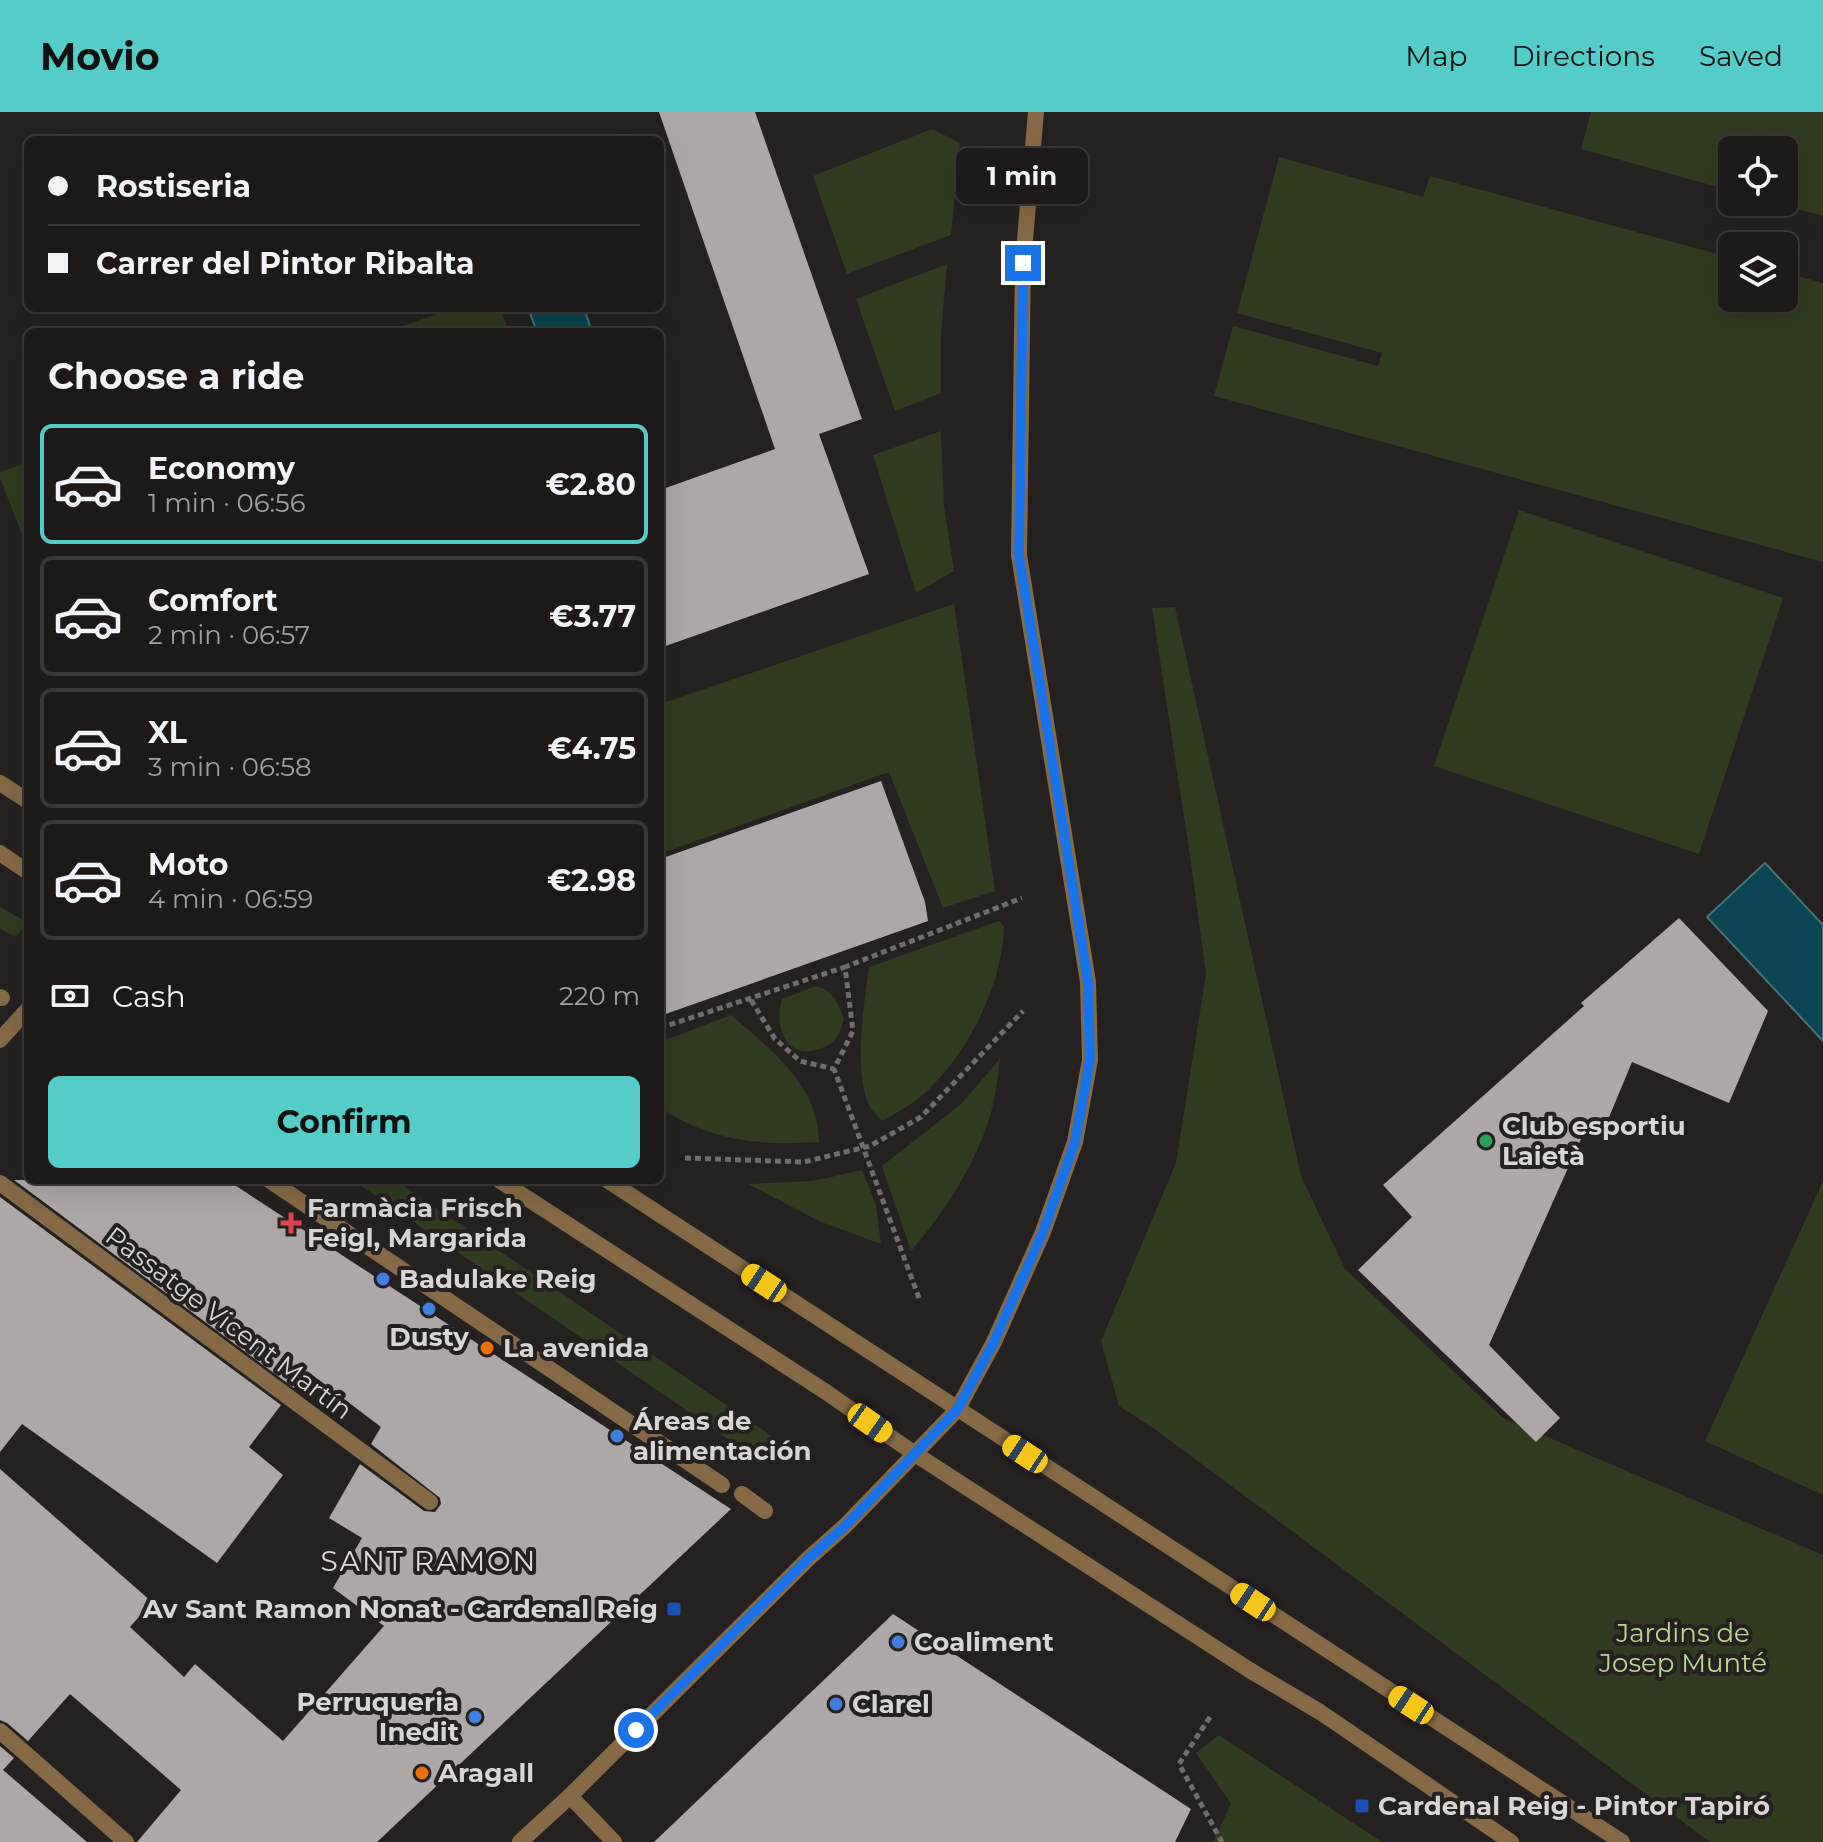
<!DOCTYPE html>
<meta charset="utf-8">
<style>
:root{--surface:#1c1918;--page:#252221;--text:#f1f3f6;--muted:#a0a0a2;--line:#3a3837;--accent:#54cdc8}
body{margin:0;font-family:Montserrat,sans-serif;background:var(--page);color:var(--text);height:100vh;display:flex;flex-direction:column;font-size:30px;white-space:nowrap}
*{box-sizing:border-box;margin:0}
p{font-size:26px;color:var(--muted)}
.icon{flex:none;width:44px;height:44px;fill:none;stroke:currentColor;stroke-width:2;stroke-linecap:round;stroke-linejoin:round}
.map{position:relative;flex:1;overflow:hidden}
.sheet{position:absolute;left:24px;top:216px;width:640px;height:856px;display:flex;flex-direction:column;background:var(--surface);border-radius:12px;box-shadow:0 8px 32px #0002,0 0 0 2px var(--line)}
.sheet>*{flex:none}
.banner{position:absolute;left:24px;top:24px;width:640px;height:176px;border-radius:12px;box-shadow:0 8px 32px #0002,0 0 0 2px var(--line);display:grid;align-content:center;height:176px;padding:0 24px;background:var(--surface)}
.buttons{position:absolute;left:1718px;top:24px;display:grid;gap:16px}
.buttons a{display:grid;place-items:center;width:80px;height:80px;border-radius:12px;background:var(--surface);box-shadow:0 8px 32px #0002,0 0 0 2px var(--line);font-size:40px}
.end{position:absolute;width:36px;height:36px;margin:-18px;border:10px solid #1a73e8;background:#fff;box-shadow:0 0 0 4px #fff}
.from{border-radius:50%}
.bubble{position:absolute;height:56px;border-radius:12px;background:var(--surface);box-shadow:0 8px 32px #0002,0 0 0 2px var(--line);font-size:26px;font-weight:700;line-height:56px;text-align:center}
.car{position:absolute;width:24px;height:48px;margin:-24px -12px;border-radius:10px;box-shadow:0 0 6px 2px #0007;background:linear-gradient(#f5c518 24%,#345 0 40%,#f5c518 0 76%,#345 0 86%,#f5c518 0)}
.banner b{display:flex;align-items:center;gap:28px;height:76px;font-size:30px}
.banner b+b{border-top:2px solid var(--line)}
.banner i{width:20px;height:20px;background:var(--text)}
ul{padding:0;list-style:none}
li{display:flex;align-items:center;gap:24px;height:120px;margin:0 16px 12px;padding:0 8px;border:4px solid var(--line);border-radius:12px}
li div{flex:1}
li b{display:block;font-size:30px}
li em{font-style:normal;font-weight:700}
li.current{border-color:var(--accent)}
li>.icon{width:72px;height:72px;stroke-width:1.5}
h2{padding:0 24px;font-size:36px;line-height:96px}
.pay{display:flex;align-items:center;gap:20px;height:88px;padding:0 24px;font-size:30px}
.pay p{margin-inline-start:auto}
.primary-button{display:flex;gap:16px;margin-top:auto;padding:16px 24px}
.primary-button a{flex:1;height:92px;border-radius:12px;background:var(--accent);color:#111;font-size:32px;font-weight:700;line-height:92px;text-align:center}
header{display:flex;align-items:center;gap:48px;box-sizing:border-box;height:112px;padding:0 40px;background:var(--accent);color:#111}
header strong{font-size:38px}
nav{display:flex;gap:44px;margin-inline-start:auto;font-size:28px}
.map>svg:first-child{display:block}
.green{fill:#303b1f}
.water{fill:#0b4652;stroke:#487179;stroke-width:2}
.building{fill:#ada8a6}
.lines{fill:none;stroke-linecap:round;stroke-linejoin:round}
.path{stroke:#706d6c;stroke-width:5;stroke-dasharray:6 4;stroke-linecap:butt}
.pedestrian{stroke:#856a47;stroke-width:16}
.minor{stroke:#856a47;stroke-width:16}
.route{stroke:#1a73e8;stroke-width:10}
.leisure-dot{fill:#2e9e5b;stroke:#252120;stroke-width:3}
.health-dot{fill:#e0444e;stroke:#252120;stroke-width:3}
.shop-dot{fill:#3f7fe0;stroke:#252120;stroke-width:3}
.food-dot{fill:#e8710a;stroke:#252120;stroke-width:3}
.transit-dot{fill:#1a4fb4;stroke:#252120;stroke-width:3}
.labels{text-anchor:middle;stroke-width:8;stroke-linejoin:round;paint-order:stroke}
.poi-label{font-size:26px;font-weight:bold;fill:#d8d5d4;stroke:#252120;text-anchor:start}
.street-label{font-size:26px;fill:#d8d5d4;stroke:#252120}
.park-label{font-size:26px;fill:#b9d88d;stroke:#252120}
.neighbourhood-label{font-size:28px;letter-spacing:2px;fill:#dfdad8;stroke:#252120}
</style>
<header>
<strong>Movio</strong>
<nav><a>Map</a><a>Directions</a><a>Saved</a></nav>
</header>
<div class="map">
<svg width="1823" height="1730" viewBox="0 0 1823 1730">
<rect width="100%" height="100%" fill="#252120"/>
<!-- green -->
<g class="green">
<path d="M 1591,0 L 1823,0 L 1823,104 L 1773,90 L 1784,90 L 1784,38 L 1732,38 L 1732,79 L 1581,37 Z"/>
<path d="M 932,17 L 960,31 L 951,123 L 847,162 L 813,64 Z"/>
<path d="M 1279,45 L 1423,85 L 1430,64 L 1732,146 L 1732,186 L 1784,186 L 1784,160 L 1823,171 L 1823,450 L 1214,284 L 1233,214 L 1378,254 L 1382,241 L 1237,201 Z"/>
<path d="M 947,152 L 941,222 L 941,281 L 895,299 L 856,187 Z"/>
<path d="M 453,196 L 500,196 L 509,220 L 387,220 Z"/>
<path d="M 941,319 L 944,394 L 954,459 L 916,481 L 873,343 Z"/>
<path d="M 28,350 L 28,438 L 0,366 L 0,360 Z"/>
<path d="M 1519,398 L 1783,486 L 1699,742 L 1434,654 Z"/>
<path d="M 954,492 L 995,779 L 943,796 L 889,660 L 660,742 L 660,592 Z"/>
<path d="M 1175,495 L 1301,1064 L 1345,1157 L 1503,1306 L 1823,1443 L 1823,1730 L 1710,1730 L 1156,1318 L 1119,1294 L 1101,1229 L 1176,1051 L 1206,862 L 1190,744 L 1152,496 Z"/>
<path d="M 0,795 L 27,810 L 16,825 L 0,817 Z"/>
<path d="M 999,809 L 1004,815 C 1002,874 968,941 925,981 C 913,992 897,1000 883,1009 C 879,1005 873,1000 870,995 C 853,962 864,891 869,855 Z"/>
<path d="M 816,874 C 833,879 838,890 844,907 C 842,912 840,920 837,925 C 832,932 824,936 816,938 C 784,946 774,912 782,887 Z"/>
<path d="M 731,903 C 770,937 819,973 819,1030 C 758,1034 712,1029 660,996 L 660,930 Z"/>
<path d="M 1000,947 C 998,963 996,980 992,997 C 978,1049 946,1098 911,1139 L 882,1054 L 961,992 Z"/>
<path d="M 862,1058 L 876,1093 L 881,1132 L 821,1110 L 748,1072 L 813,1069 Z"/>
<path d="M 353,1068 L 395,1068 L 776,1327 L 761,1350 Z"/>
<path d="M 1823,1069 L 1823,1383 L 1705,1329 Z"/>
<path d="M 1219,1623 L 1382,1730 L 1213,1730 L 1231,1692 L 1196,1641 Z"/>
</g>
<!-- water -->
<g class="water">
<path d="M 528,196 L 584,196 L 592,220 L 537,220 Z"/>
<path d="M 1765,751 L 1823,813 L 1823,929 L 1707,805 Z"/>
</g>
<!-- building -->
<g class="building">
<path d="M 659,0 L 755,0 L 862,307 L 819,322 L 869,462 L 660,536 L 660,378 L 775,337 Z"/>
<path d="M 881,669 L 925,790 L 928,809 L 660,904 L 660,747 Z"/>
<path d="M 1679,806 L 1768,899 L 1729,991 L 1632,950 L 1602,1022 L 1585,1018 L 1489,1233 L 1560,1306 L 1536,1330 L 1358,1158 L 1412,1105 L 1383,1073 L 1584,894 L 1581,891 Z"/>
<path d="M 14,1068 L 227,1068 L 731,1397 L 377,1730 L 137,1730 L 181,1678 L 70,1582 L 28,1629 L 7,1611 L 0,1608 L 0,1357 L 152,1490 L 130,1515 L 184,1565 L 195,1552 L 283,1629 L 384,1514 L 333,1476 L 362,1426 L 329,1406 L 360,1352 L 424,1399 L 435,1400 L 441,1392 L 440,1386 L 371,1332 L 381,1315 L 307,1259 L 294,1276 Z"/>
<path d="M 0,1085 L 281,1293 L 249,1335 L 283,1363 L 217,1451 L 22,1312 L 0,1340 Z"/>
<path d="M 893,1502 L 1191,1697 L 1175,1730 L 654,1730 Z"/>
<path d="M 0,1634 L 14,1646 L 3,1658 L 87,1730 L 0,1730 Z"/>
</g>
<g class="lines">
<!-- path -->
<g class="path">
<path d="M 751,888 L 775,927 L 800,949 L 834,957"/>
<path d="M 660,916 L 845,855"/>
<path d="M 685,1046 L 804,1050 L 870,1034 L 921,1005 L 1023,899"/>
<path d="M 919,1186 L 834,957 L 853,919 L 845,855 L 1022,786"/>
<path d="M 1210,1605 L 1179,1652 L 1222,1730"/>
</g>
<!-- pedestrian -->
<g class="pedestrian">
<path d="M 0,885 L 2,886"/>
<path d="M 269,1068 L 722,1373"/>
<path d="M 742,1382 L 765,1399"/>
</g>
<!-- minor -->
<g class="minor">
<path d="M 0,671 L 28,689"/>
<path d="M 0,741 L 28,760"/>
<path d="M 0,928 L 28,897"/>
<path d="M 499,1068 L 826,1280 L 915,1342 L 1251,1559 L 1320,1600 L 1511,1730"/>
<path d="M 607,1068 L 1622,1730"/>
<path d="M 0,1071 L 430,1390"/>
<path d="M 0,1619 L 126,1730"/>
<path d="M 570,1684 L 614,1730"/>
<path d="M 520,1730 L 570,1684 L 809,1446 L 845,1414 L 957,1298 L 994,1230 L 1043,1120 L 1075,1030 L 1090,948 L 1088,870 L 1019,443 L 1023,151 L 1036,0"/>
</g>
</g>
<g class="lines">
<!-- route -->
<path class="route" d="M 636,1618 L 809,1446 L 845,1414 L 957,1298 L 994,1230 L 1043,1120 L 1075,1030 L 1090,948 L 1088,870 L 1019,443 L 1023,151"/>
</g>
<!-- markers -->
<circle class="leisure-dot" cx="1486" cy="1029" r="8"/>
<path class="health-dot" d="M287 1099h8v8h8v8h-8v8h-8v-8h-8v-8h8z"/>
<g class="shop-dot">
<circle cx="383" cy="1167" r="8"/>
<circle cx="429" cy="1197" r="8"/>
<circle cx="617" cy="1324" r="8"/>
<circle cx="898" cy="1530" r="8"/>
<circle cx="836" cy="1592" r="8"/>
<circle cx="475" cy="1605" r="8"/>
</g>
<g class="food-dot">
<circle cx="487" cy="1236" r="8"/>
<circle cx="422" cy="1661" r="8"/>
</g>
<g class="transit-dot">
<rect x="666" y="1489" width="16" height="16" rx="4"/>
<rect x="1354" y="1686" width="16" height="16" rx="4"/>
</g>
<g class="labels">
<!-- poi labels -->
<g class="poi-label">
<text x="1502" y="1023">Club esportiu<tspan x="1502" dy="30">Laietà</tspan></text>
<text x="307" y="1105">Farmàcia Frisch<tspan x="307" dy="30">Feigl, Margarida</tspan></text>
<text x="399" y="1176">Badulake Reig</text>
<text x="429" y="1234" text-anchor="middle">Dusty</text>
<text x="503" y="1245">La avenida</text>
<text x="633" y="1318">Áreas de<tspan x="633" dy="30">alimentación</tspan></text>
<text x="658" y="1506" text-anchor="end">Av Sant Ramon Nonat - Cardenal Reig</text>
<text x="914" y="1539">Coaliment</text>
<text x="459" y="1599" text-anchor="end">Perruqueria<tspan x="459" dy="30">Inedit</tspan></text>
<text x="852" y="1601">Clarel</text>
<text x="438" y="1670">Aragall</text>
<text x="1378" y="1703">Cardenal Reig - Pintor Tapiró</text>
</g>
<!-- street labels -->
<g class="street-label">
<text transform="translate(229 1211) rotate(37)" y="9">Passatge Vicent Martín</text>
</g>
<!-- park labels -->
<g class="park-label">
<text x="1683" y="1530">Jardins de<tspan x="1683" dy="30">Josep Munté</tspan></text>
</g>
<!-- neighbourhood labels -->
<g class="neighbourhood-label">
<text x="429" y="1459">SANT RAMON</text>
</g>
</g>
</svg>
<div class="buttons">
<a><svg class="icon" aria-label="locate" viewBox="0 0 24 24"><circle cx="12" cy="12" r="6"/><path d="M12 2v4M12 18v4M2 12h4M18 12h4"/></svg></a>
<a><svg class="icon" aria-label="layers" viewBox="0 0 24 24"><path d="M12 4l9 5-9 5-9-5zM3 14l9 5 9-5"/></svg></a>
</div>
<i class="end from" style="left:636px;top:1618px"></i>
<i class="end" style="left:1023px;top:151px"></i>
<div class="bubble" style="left:956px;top:36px;width:132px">1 min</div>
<i class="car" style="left:764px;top:1171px;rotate:303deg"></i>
<i class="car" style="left:870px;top:1311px;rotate:125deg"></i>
<i class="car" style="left:1025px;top:1342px;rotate:303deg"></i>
<i class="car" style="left:1253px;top:1490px;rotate:303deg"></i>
<i class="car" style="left:1411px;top:1593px;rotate:303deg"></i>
<div class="banner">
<b><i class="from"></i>Rostiseria</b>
<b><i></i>Carrer del Pintor Ribalta</b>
</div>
<section class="sheet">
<h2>Choose a ride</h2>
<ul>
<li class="current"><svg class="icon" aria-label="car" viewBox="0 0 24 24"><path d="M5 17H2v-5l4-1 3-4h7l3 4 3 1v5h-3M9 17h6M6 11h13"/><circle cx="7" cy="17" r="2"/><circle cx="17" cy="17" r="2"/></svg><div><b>Economy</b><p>1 min · 06:56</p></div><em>€2.80</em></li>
<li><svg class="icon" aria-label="car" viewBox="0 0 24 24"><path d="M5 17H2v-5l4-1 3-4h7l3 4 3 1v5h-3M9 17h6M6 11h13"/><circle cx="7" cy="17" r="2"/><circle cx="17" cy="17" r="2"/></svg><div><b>Comfort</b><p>2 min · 06:57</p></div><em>€3.77</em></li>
<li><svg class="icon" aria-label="car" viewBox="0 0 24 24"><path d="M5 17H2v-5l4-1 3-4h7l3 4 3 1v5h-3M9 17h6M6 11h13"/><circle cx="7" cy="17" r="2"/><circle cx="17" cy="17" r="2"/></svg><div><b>XL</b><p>3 min · 06:58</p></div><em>€4.75</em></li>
<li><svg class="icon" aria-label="car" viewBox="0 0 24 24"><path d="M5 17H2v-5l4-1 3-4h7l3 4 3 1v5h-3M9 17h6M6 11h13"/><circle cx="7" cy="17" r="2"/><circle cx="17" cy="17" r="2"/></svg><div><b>Moto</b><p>4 min · 06:59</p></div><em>€2.98</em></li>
</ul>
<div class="pay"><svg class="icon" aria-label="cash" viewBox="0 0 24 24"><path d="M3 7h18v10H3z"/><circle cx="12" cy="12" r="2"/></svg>Cash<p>220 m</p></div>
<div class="primary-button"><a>Confirm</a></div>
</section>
</div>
